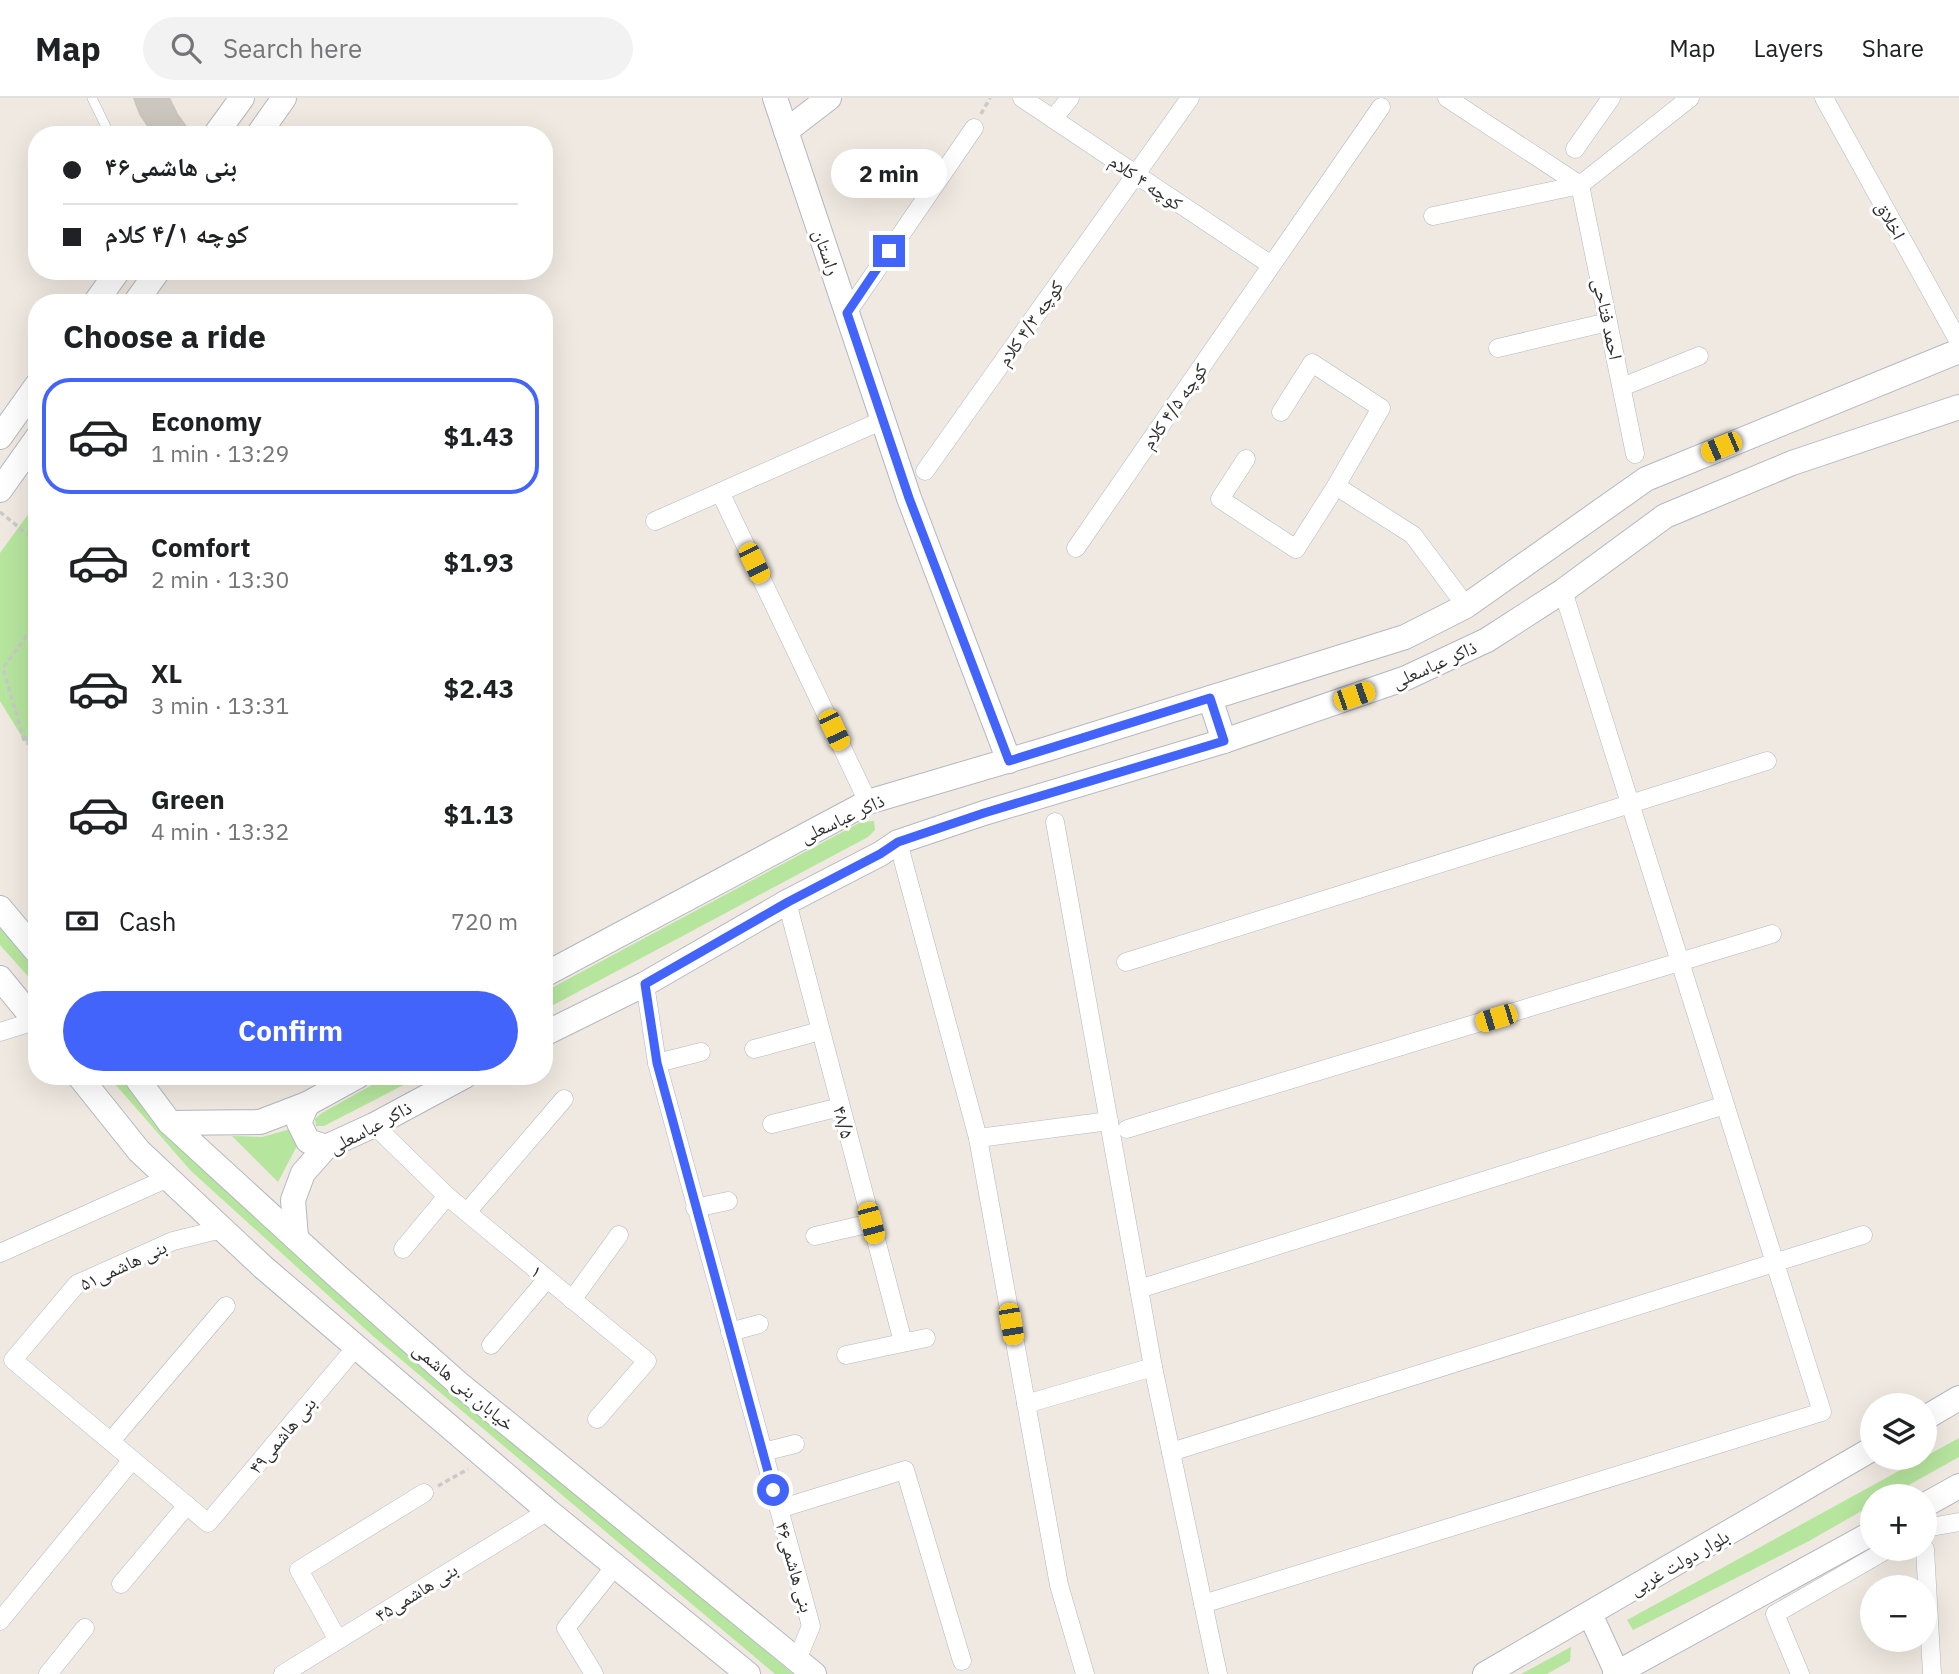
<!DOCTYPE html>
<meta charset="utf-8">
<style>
:root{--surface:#fff;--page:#f2f2f2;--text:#202124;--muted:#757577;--line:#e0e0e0;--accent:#4264fb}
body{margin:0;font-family:"IBM Plex Sans","Noto Naskh Arabic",sans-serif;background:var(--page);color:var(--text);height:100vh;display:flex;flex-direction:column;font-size:26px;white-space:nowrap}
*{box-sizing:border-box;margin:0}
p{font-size:23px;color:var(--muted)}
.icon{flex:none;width:38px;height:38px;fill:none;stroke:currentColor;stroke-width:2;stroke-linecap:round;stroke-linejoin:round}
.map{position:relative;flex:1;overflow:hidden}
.details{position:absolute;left:28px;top:196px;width:525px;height:791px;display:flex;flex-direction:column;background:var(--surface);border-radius:28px;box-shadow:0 7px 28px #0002}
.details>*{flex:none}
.guide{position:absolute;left:28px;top:28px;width:525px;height:154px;border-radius:28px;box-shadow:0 7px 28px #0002;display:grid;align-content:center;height:154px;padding:0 35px;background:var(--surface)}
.controls{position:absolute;left:1860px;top:1295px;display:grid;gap:14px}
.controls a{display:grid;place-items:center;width:77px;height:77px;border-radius:50%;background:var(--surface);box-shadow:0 7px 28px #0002;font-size:35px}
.end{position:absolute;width:32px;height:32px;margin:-16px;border:9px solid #4264fb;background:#fff;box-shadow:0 0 0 4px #fff}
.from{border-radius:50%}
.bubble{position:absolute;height:49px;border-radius:24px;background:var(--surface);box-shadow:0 7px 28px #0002;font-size:23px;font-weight:800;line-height:49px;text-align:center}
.car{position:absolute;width:21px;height:42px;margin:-21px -10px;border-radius:9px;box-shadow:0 0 5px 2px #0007;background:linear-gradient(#f5c518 24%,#345 0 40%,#f5c518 0 76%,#345 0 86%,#f5c518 0)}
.guide b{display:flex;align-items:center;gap:24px;height:66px;font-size:26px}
.guide b+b{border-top:2px solid var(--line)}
.guide i{width:18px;height:18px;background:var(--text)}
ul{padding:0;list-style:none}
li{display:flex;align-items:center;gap:21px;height:116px;margin:0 14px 10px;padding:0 21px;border:4px solid transparent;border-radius:28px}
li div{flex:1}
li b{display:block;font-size:26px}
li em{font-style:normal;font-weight:800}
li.selected{border-color:var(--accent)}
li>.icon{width:63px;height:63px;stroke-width:1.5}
h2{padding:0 35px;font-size:32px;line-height:84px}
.pay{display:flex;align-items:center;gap:18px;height:77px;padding:0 35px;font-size:26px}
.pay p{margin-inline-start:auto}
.primary-button{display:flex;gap:14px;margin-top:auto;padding:14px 35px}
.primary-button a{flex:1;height:80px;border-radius:42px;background:var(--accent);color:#fff;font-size:28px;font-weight:800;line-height:80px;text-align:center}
header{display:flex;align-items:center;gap:42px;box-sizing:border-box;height:98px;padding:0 35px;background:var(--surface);border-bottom:2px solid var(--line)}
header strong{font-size:33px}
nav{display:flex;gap:38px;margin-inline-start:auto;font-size:24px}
.search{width:490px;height:63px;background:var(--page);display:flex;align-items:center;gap:18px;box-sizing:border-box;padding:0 24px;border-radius:38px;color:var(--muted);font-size:26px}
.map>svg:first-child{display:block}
.green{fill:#b6e59e}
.building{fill:#cbc7bf;stroke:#cbc5ba;stroke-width:2}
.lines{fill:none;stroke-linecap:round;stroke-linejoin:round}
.lane-casing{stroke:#b4b7c1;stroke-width:10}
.street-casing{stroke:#b4b7c1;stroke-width:19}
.secondary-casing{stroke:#b4b7c1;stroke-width:26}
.path{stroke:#c9c9c9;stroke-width:3.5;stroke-dasharray:5 3.5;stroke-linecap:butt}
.lane{stroke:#fff;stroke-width:9}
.street{stroke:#fff;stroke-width:18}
.secondary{stroke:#fff;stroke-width:24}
.route{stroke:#4264fb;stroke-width:9}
.labels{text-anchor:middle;stroke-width:6;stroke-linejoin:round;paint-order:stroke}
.street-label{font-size:19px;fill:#2e2e2e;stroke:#fff}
</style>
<header>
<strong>Map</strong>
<div class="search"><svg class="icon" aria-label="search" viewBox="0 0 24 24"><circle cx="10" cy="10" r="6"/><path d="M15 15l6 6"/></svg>Search here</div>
<nav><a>Map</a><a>Layers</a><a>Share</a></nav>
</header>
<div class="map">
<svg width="1959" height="1576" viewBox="0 0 1959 1576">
<rect width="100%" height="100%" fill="#efe9e1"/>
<!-- green -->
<g class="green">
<path d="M 37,404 L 37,653 L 24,642 L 0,603 L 0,455 Z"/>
<path d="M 874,723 L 875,732 L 868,739 L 544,912 L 544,894 L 861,724 Z"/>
<path d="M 0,825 L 37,870 L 35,886 L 0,847 Z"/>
<path d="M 108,978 L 120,978 L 179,1040 L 532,1358 L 793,1576 L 775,1576 L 373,1238 L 191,1073 Z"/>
<path d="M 388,978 L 421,978 L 324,1028 L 316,1028 L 315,1021 L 322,1015 Z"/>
<path d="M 294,1030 L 299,1044 L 278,1084 L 232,1038 L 262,1039 Z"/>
<path d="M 1959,1340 L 1959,1359 L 1889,1398 L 1872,1398 L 1872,1407 L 1809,1443 L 1633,1532 L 1627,1522 Z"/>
<path d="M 1571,1549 L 1570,1563 L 1547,1576 L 1521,1576 Z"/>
</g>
<!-- building -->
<path class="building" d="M 134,0 L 169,0 L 177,16 L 192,37 L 154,37 L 140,16 Z"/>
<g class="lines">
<defs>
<path id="lane" d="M 92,0 L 110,37"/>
<g id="street">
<path d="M 1022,0 L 1271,167"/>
<path d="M 1447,0 L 1580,87"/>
<path d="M 1824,0 L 1959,244"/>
<path d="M 1053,21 L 1070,0"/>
<path d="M 1575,51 L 1611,0"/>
<path d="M 1580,87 L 1635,356"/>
<path d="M 1433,118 L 1580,87 L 1690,0"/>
<path d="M 847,215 L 974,30"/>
<path d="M 1498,250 L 1608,224"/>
<path d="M 1622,289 L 1699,258"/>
<path d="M 1281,314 L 1312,265 L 1381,310 L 1336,388 L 1413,437 L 1466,508"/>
<path d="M 1246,361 L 1220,401 L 1296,451 L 1336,388"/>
<path d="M 925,373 L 1190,0"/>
<path d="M 720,394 L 868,704"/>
<path d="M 655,423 L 883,322"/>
<path d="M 1076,450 L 1381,9"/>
<path d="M 1055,724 L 1153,1269 L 1218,1576"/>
<path d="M 898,744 L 978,1040 L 1059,1487 L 1085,1576"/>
<path d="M 787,804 L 903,1244"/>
<path d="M 1126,864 L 1767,663"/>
<path d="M 645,886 L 657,965 L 811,1528 L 797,1562"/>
<path d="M 0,934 L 35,923"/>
<path d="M 754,951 L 820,933"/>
<path d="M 657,965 L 701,954"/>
<path d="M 772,1026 L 840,1009"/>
<path d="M 374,1027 L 447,1098 L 647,1263 L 597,1321"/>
<path d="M 1127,1031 L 1772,836"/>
<path d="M 978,1040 L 1109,1023"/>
<path d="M 695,1110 L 728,1103"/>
<path d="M 467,1114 L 564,1001"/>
<path d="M 222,1131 L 173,1143 L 77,1186 L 13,1262 L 208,1425 L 356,1249"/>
<path d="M 815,1138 L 871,1125"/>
<path d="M 403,1151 L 447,1098"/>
<path d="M 0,1155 L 168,1080"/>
<path d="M 1139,1191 L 1725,1007"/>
<path d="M 572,1202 L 619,1137"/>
<path d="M 730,1234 L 759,1226"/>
<path d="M 491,1247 L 547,1181"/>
<path d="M 846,1257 L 926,1240"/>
<path d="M 1026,1306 L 1153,1269"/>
<path d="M 111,1343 L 226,1208"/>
<path d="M 763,1354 L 795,1346"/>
<path d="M 1171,1354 L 1863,1137"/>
<path d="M 779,1411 L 905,1372 L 962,1563"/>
<path d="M 1925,1430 L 1959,1424"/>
<path d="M 1925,1451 L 1932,1576"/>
<path d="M 121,1486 L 187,1407"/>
<path d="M 1203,1506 L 1822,1314 L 1563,493"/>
<path d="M 0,1523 L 132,1362"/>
<path d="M 338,1542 L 299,1472 L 424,1395"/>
<path d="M 48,1576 L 85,1530"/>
<path d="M 283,1576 L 548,1413"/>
<path d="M 594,1576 L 566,1530 L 615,1468"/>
<path d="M 1800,1576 L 1775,1516 L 1888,1451"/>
</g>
<g id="secondary">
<path d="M 775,0 L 909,400 L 1009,663"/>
<path d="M 786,33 L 829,0"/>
<path d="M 215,37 L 242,0"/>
<path d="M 258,37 L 284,0"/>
<path d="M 95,205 L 118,173"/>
<path d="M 135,205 L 158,173"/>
<path d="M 0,339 L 37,287"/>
<path d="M 0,392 L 37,340"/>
<path d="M 1210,600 L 1224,643"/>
<path d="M 0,810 L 37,854"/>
<path d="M 544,877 L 868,704 L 1044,652 L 1405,539 L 1466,508 L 1646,381 L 1959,253"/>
<path d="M 0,880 L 37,925"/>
<path d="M 544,936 L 645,886 L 787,804 L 880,756 L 898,744 L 984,715 L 1224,643 L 1406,580 L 1487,542 L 1563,493 L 1665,418 L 1792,365 L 1959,309"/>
<path d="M 79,978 L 139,1053 L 263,1169 L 548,1413 L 748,1576"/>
<path d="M 135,978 L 170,1025 L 337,1178 L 458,1285 L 814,1576"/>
<path d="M 307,1006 L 299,1025 L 308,1043 L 326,1049"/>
<path d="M 170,1025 L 260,1024 L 307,1006 L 358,978"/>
<path d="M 296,1140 L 293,1102 L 303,1075 L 326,1049 L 374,1027 L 465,978"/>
<path d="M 1925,1320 L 1959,1300"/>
<path d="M 1925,1407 L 1959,1388"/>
<path d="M 1590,1516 L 1617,1575"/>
<path d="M 1485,1576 L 1872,1351"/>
<path d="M 1615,1576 L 1872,1435"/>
</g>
</defs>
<!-- lane casing -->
<use href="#lane" class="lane-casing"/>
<!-- street casing -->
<use href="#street" class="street-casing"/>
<!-- secondary casing -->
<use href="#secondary" class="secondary-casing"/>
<!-- path -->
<g class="path">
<path d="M 981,16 L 990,0"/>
<path d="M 0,414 L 37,444"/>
<path d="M 37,524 L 3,570 L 24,642 L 37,653"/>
<path d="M 24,642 L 37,624"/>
<path d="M 438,1388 L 468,1371"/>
</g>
<!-- lane -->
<use href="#lane" class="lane"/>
<!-- street -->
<use href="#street" class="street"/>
<!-- secondary -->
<use href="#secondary" class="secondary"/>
</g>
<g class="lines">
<!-- route -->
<path class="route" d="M 773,1392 L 657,965 L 645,886 L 788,804 L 880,756 L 898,744 L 984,715 L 1224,643 L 1210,600 L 1009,663 L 909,400 L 847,215 L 889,153"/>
</g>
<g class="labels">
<!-- street labels -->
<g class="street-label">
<text transform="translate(1146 84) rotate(34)" y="7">کوچه ۴ کلام</text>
<text transform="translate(1891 122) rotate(61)" y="7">اخلاق</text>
<text transform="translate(827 154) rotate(71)" y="7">راستان</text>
<text transform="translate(1608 221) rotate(78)" y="7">احمد فتاحی</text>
<text transform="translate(1030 225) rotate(-55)" y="7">کوچه ۴/۳ کلام</text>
<text transform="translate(1174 308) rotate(-55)" y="7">کوچه ۴/۵ کلام</text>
<text transform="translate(1434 566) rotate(-24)" y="7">ذاکر عباسعلی</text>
<text transform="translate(842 720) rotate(-25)" y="7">ذاکر عباسعلی</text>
<text transform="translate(844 1024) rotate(75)" y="7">۴۸/۵</text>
<text transform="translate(370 1029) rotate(-28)" y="7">ذاکر عباسعلی</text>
<text transform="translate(123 1167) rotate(-25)" y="7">بنی هاشمی۵۱</text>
<text transform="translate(537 1173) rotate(40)" y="7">۱</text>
<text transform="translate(464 1288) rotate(40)" y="7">خیابان بنی هاشمی</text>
<text transform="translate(282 1337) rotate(-50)" y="7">بنی هاشمی۴۹</text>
<text transform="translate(1679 1464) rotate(-30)" y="7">بلوار دولت غربی</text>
<text transform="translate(795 1469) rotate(74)" y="7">بنی هاشمی۴۶</text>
<text transform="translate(416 1494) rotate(-32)" y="7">بنی هاشمی۴۵</text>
</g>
</g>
</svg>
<div class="controls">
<a><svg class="icon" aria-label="layers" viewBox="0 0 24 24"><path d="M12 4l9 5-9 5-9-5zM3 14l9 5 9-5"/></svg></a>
<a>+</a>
<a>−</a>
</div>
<i class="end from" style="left:773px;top:1392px"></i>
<i class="end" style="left:889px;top:153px"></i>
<div class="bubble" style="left:831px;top:51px;width:116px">2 min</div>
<i class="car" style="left:1721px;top:349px;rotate:247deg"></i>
<i class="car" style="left:754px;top:465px;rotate:154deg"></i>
<i class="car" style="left:1354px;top:598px;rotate:71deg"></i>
<i class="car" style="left:834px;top:632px;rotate:155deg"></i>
<i class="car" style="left:1496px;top:920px;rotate:253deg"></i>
<i class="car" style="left:871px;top:1125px;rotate:165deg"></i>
<i class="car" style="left:1011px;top:1226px;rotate:170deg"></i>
<div class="guide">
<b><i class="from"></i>بنی هاشمی۴۶</b>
<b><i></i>کوچه ۴/۱ کلام</b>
</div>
<section class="details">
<h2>Choose a ride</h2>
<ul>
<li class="selected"><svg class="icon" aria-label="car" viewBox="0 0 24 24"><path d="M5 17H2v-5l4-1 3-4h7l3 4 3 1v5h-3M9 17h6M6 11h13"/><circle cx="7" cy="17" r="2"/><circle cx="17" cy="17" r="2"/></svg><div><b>Economy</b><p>1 min · 13:29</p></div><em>$1.43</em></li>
<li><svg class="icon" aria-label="car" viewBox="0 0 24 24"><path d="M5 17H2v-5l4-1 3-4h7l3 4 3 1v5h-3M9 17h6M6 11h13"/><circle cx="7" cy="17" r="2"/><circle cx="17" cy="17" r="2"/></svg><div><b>Comfort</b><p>2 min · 13:30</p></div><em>$1.93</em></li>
<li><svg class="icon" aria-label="car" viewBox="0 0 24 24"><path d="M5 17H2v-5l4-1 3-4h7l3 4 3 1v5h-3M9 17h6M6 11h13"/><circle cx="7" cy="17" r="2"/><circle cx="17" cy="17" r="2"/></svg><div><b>XL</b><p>3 min · 13:31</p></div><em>$2.43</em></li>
<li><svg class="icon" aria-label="car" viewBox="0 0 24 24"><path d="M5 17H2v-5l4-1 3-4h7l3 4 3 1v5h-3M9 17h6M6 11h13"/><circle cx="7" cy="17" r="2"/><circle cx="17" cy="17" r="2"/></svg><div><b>Green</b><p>4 min · 13:32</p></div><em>$1.13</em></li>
</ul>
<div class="pay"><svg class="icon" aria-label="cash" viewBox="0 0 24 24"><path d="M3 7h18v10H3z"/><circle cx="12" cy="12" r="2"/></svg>Cash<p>720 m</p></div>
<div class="primary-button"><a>Confirm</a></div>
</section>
</div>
